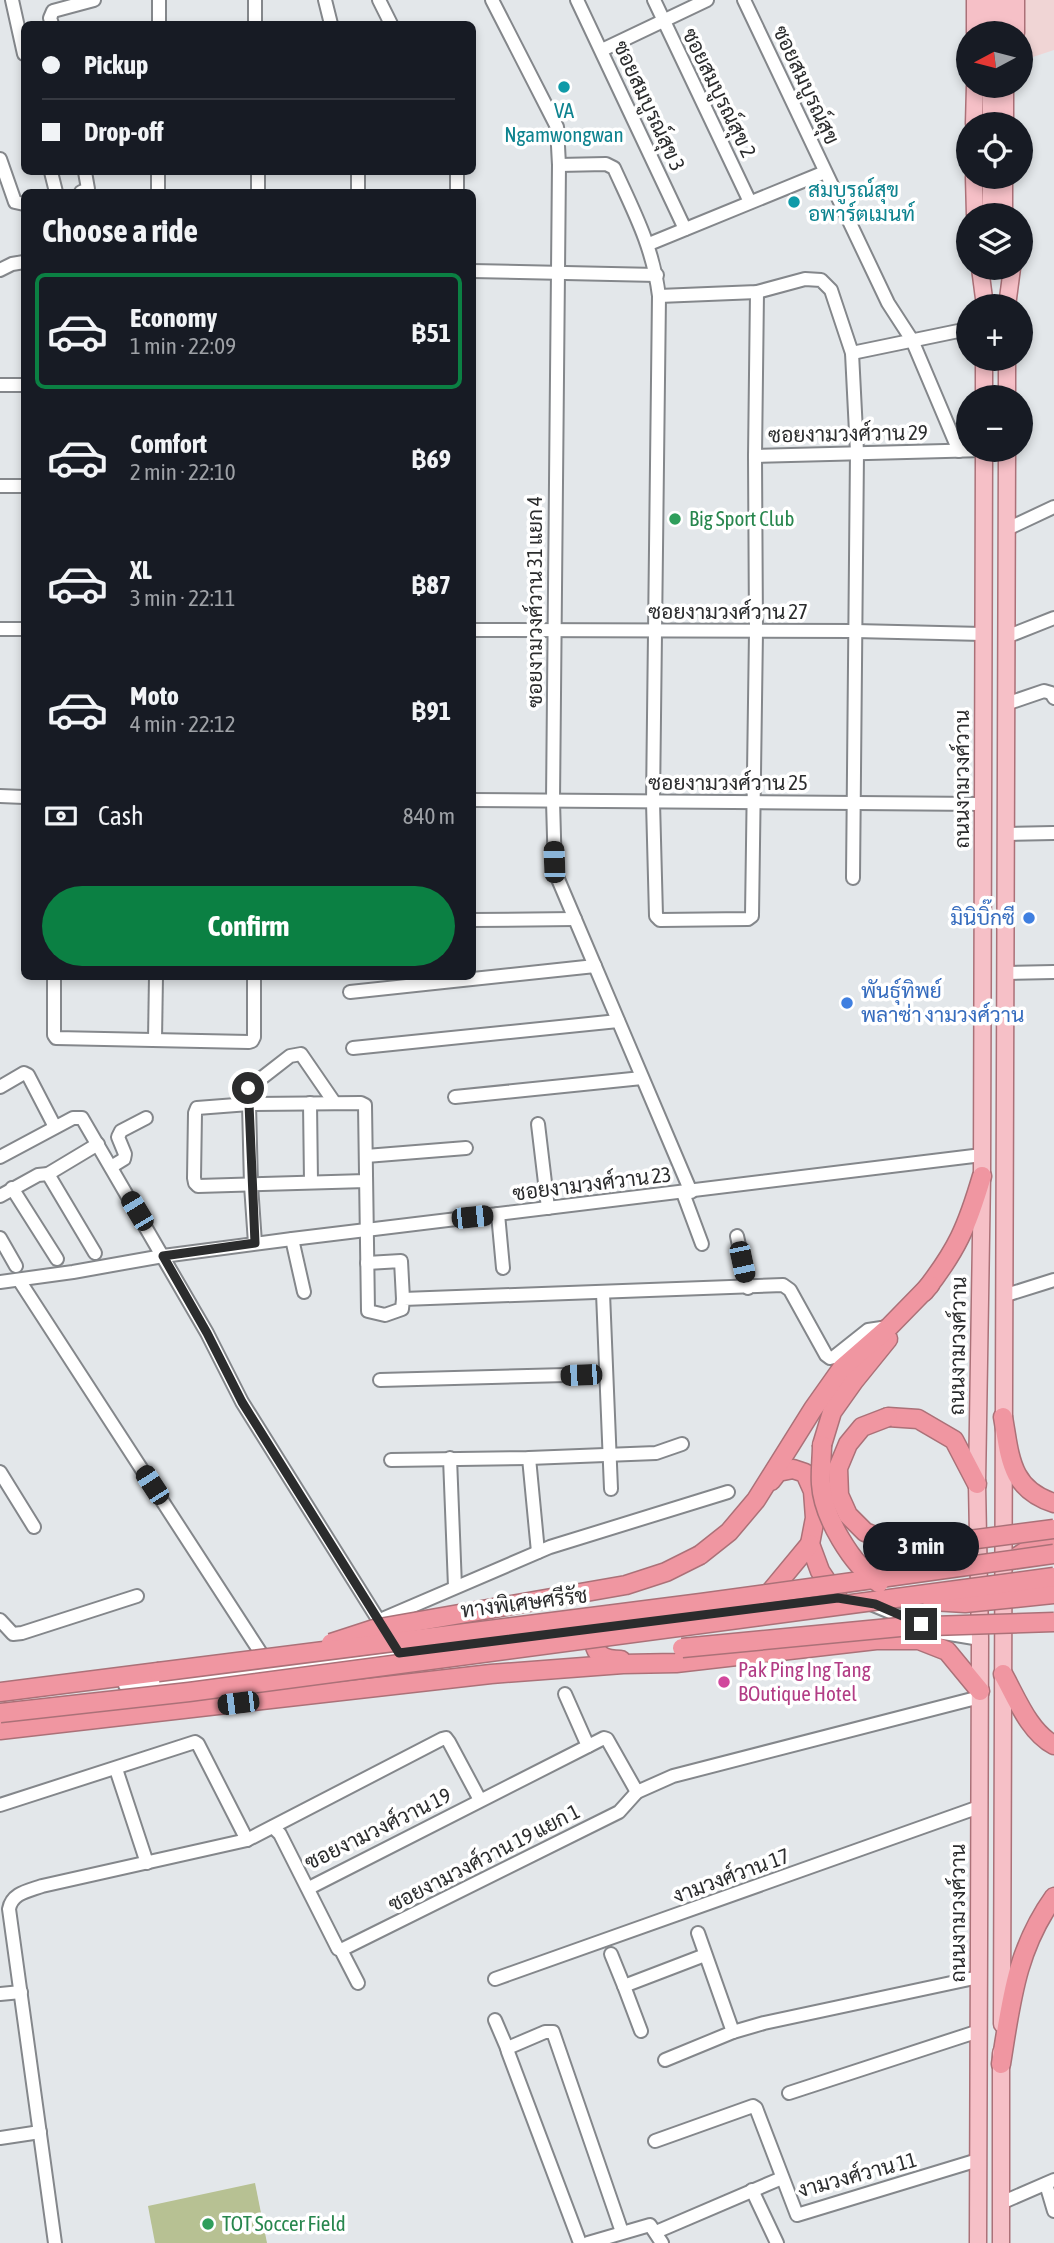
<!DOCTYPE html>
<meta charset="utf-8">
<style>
:root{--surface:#171b24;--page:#242831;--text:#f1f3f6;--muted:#9ea1a6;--line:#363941;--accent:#0b8043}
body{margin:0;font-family:"Asap Condensed",Sarabun,sans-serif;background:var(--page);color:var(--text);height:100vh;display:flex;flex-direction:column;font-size:26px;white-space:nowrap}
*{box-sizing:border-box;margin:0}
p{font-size:23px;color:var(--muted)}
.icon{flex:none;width:38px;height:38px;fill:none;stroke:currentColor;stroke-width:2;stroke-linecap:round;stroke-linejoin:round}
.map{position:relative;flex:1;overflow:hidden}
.sheet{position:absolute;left:21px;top:189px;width:455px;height:791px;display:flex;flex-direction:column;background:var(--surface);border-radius:10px;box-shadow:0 4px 10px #0003}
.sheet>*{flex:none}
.banner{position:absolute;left:21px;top:21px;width:455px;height:154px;border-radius:10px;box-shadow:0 4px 10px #0003;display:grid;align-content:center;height:154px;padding:0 21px;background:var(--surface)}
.needle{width:46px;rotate:263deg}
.buttons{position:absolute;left:956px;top:21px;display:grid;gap:14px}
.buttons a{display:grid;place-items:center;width:77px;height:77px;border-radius:50%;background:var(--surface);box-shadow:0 4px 10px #0003;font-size:35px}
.end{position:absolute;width:32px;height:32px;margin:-16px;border:9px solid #2b2c2d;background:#fff;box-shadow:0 0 0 4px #fff}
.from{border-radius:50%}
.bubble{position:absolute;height:49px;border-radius:24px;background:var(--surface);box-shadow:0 4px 10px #0003;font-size:23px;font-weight:700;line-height:49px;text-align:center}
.car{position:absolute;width:21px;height:42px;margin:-21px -10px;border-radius:9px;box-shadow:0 0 5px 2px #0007;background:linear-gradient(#222 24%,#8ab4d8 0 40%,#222 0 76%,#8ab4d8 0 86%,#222 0)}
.banner b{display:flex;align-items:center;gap:24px;height:66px;font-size:26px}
.banner b+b{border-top:2px solid var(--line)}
.banner i{width:18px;height:18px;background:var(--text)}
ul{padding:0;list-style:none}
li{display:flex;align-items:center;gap:21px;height:116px;margin:0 14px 10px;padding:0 7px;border:4px solid transparent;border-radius:10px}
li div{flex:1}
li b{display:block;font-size:26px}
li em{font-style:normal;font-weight:700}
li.on{border-color:var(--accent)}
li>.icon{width:63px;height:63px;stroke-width:1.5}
h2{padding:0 21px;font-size:32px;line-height:84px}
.pay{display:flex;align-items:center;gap:18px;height:77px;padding:0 21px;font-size:26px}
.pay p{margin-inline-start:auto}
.cta{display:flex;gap:14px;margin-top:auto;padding:14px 21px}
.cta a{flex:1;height:80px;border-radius:42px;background:var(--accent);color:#fff;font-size:28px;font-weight:700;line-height:80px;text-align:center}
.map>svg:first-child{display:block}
.medical{fill:#f0d5d5}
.green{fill:#b7c193}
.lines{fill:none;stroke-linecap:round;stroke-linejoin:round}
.minor-casing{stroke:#84878b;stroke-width:16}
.major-casing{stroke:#ab7178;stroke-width:19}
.highway-casing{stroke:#ab7178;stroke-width:21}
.minor{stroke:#fff;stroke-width:12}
.major{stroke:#f6c0c7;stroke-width:16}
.highway{stroke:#f096a1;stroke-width:18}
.highway-bridge-casing{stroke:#ab7178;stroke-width:21;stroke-linecap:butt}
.highway-bridge{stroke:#f096a1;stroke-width:18}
.route{stroke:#2b2c2d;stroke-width:9}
.culture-dot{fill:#0f9aa8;stroke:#fff;stroke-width:2.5}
.leisure-dot{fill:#2e9e5b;stroke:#fff;stroke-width:2.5}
.shop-dot{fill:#3f7fe0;stroke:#fff;stroke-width:2.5}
.hotel-dot{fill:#d1479c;stroke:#fff;stroke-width:2.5}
.labels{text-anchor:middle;stroke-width:7;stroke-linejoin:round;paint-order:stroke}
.street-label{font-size:21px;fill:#2b2c2d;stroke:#fff}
.culture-label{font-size:21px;fill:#0d838f;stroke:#fff}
.leisure-label{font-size:21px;fill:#27864d;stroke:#fff;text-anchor:start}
.shop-label{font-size:21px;fill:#366cbe;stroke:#fff;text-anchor:end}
.hotel-label{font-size:21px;fill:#b23c85;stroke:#fff;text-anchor:start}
</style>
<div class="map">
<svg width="1054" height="2243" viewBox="0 0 1054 2243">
<rect width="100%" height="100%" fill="#e3e7ea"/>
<!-- medical -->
<path class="medical" d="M 1022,0 L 1054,0 L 1054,50 L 1021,61 Z"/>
<!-- green -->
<path class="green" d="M 255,2183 L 267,2243 L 155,2243 L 148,2206 Z"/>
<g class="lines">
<defs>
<g id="minor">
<path d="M 12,0 L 24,54"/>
<path d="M 255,0 L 255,24"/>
<path d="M 325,0 L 331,24"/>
<path d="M 379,0 L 391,24"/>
<path d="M 492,0 L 557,127 L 559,165 L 553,801 L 555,872 L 691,1192"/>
<path d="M 577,0 L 685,229"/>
<path d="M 654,0 L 750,202"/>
<path d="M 744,0 L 888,303 L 912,340 L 959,451"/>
<path d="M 52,24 L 50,18 L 53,11 L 94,0"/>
<path d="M 159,24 L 159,0"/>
<path d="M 602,50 L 707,0"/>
<path d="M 0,159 L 15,202 L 24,204"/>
<path d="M 559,165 L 606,164 L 614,168 C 634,212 653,247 659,296 L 653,802 L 656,916 L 660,920 L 748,919 L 752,916 L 756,631 L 755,456 L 757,292"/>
<path d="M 51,172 L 56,192"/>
<path d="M 258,172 L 258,192"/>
<path d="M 358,172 L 358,192"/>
<path d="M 81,192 L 88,189 L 85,172"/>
<path d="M 158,192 L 158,172"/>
<path d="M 457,192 L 457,172"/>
<path d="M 649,244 L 825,172"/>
<path d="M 0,270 L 12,264 L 24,262"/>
<path d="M 472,271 L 657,275"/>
<path d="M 659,296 L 757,292 L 805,279 L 821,280 L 831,290 L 852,353 L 857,452 L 853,878"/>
<path d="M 852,353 L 968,329"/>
<path d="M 0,385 L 24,385"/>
<path d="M 755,456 L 984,450"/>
<path d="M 0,486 L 24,486"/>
<path d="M 1007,529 L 1054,507"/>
<path d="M 0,629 L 24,629"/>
<path d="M 472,630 L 855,631 L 983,634"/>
<path d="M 1006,637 L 1054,618"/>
<path d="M 1006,704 L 1044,691 L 1051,693 L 1054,698"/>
<path d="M 0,796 L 24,797"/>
<path d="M 472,800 L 982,804"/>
<path d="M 1005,834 L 1054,833"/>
<path d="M 472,920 L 575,919"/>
<path d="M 1005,973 L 1054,972"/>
<path d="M 54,976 L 54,1035 L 56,1038 L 249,1042 L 252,1041 L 254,1037 L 254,976"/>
<path d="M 350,992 L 595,966"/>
<path d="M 155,1040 L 156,976"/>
<path d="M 353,1048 L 618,1021"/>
<path d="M 0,1087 L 24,1073 L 28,1075 L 55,1127"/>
<path d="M 455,1097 L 642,1078"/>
<path d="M 310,1103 L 311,1182"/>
<path d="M 538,1124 L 548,1208"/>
<path d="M 366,1156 L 466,1148"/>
<path d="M 0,1157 L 73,1118 L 82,1118 L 207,1333 L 242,1402 L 386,1632"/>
<path d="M 111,1167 L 124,1159 L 125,1154 L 118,1137 L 121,1131 L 146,1118"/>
<path d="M 48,1174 L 95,1253"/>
<path d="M 366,1181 L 198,1186 L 195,1183 L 194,1178 L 195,1113 L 197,1108 L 249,1104 L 361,1103 L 365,1105 L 368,1311 L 385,1315 L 402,1309 L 403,1299 L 783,1285 L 790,1290 L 826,1355 L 830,1358 L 834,1357 L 868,1330 L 888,1327"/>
<path d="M 12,1188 L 57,1259"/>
<path d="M 683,1193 L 702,1244"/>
<path d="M 0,1196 L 38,1175 L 48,1174 L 98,1144"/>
<path d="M 498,1214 L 503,1268"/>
<path d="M 737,1236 L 748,1288"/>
<path d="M 0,1238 L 16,1266"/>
<path d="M 292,1239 L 304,1292"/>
<path d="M 255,1243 L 251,1185 L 249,1104 L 244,1095 L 245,1091 L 290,1056 L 301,1054 L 334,1102"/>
<path d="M 367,1263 L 401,1261 L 403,1299"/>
<path d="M 19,1280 L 268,1664"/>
<path d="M 0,1282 L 73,1272 L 163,1256 L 292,1239 L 982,1155"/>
<path d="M 603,1293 L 611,1489"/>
<path d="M 1003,1296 L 1054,1280"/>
<path d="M 380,1380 L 606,1374"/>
<path d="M 450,1458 L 455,1587"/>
<path d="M 529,1458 L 538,1552"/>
<path d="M 391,1460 L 529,1458 L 656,1453 L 682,1444"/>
<path d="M 0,1472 L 34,1527"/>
<path d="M 871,1604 L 938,1632 L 980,1639"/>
<path d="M 0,1620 L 13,1634 L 22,1633 L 137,1596"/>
<path d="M 380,1620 L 550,1547 L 728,1492"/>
<path d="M 646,1623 L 687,1617"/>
<path d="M 125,1685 L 590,1630"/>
<path d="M 565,1694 L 588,1746"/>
<path d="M 116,1769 L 147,1863"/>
<path d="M 0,1805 L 195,1742 L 198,1744 L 247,1840"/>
<path d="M 273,1827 L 280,1834 L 338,1949 L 341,1950 L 358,1983"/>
<path d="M 309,1888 L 604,1738 L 607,1739 L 637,1792 L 673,1776 L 980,1697"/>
<path d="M 698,1933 L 733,2032"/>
<path d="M 341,1950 L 619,1812 L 637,1792"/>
<path d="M 611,1954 L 624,1986 L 705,1955"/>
<path d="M 495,1979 L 979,1807"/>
<path d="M 624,1986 L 641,2031"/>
<path d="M 0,1994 L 21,1992"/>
<path d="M 495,2020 L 507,2048"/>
<path d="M 665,2060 L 733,2032 L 764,2023 L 979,1977"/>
<path d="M 789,2093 L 979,2031"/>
<path d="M 0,2138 L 40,2132"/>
<path d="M 655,2141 L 753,2106 L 756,2108 L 797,2215 L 978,2160"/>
<path d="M 1046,2184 L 1054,2211"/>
<path d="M 752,2190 L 777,2243"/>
<path d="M 1001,2203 L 1054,2180"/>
<path d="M 656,2232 L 782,2178"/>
<path d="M 55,2243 L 9,1909 C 12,1893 28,1891 42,1886 L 247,1840 L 442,1739 L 446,1738 L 449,1742 L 480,1800"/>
<path d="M 580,2243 L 508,2052 L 507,2048 L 510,2047 L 545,2032 L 553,2032 L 622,2232"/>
<path d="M 588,2243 L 650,2225 L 662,2243"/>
</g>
<g id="major">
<path d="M 975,33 L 975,0"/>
<path d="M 991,33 L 991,0"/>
<path d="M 1005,33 L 1005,0"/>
<path d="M 1016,33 L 1016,0"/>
<path d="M 974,124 L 975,86"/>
<path d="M 991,124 L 991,86"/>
<path d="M 1005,124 L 1005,86"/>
<path d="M 974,177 L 975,215"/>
<path d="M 991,215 L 991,177"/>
<path d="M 1004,215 L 1004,177"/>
<path d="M 980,268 L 985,306"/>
<path d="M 1007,306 L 1012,268"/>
<path d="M 984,397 L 984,359"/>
<path d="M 1007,397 L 1007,359"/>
<path d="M 1002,2024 L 1007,450"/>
<path d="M 978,2243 L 980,1639 L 977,1484 L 982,1176 L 984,450"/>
<path d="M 1001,2243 L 1001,2053"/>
</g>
<g id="highway">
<path d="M 924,1292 C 957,1250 967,1227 982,1176"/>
<path d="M 888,1417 L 918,1419 L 954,1440 L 977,1484"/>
<path d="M 1003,1417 C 1010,1457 1010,1489 1054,1503"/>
<path d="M 822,1445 L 832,1412 L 854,1381 L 888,1339"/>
<path d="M 771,1481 L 778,1472 L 793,1469 L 805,1473 L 813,1491 L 815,1518 L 810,1544 L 820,1571 L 838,1598"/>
<path d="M 700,1555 L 729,1532 L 756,1500 L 813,1409 L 842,1368 L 889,1327 L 930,1285"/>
<path d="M 1012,1560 L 1029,1549 L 1054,1544"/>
<path d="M 757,1608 L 810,1544"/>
<path d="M 594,1635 C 593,1655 603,1660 621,1660"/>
<path d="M 1003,1674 C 1016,1697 1029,1732 1054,1745"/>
<path d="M 0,1692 L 158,1672"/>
<path d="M 0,1730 L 491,1674 L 623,1664 L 676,1663 L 876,1640 L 919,1640 L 947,1651 L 980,1691"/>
<path d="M 1001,2064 C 1011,2002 1016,1950 1054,1897"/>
</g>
</defs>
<!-- minor casing -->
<use href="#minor" class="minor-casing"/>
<!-- major casing -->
<use href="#major" class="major-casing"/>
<!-- highway casing -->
<use href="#highway" class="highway-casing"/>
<!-- minor -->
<use href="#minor" class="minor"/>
<!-- major -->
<use href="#major" class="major"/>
<!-- highway -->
<use href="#highway" class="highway"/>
<defs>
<g id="highway-bridge">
<path d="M 888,1417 L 862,1427 L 848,1444 L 838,1468 L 839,1495 L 848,1515 L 865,1532 L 892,1543 L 923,1546 L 1054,1529"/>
<path d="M 822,1445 C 822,1458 820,1472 821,1484 C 823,1517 852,1565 879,1583"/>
<path d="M 932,1601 L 965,1603 L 1054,1594"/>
<path d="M 331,1643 L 374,1629 L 626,1585 L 666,1572 L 700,1555"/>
<path d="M 682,1648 L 900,1627 L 1054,1622"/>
<path d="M 158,1672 L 701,1603 L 1054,1554"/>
<path d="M 0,1713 L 189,1692 L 1054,1577"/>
</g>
</defs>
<!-- highway-bridge casing -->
<use href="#highway-bridge" class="highway-bridge-casing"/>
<!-- highway-bridge -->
<use href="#highway-bridge" class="highway-bridge"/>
</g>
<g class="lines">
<!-- route -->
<path class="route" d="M 248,1088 L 244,1095 L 249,1104 L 255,1243 L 163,1256 L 207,1333 L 242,1402 L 399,1653 L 838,1598 L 875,1604 L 921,1624"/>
</g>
<!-- markers -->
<g class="culture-dot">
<circle cx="564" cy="87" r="7"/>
<circle cx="794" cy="202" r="7"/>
</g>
<g class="leisure-dot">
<circle cx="675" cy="519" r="7"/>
<circle cx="208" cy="2224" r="7"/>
</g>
<g class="shop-dot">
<circle cx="1029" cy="918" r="7"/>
<circle cx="847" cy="1003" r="7"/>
</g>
<circle class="hotel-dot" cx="724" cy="1682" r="7"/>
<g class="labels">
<!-- street labels -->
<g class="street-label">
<text transform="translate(806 85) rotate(65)" y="7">ซอยสมบูรณ์สุข</text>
<text transform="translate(719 93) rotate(64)" y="7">ซอยสมบูรณ์สุข 2</text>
<text transform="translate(649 106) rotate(65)" y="7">ซอยสมบูรณ์สุข 3</text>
<text transform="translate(848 434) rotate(-1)" y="7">ซอยงามวงศ์วาน 29</text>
<text transform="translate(535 602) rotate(-90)" y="7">ซอยงามวงศ์วาน 31 แยก 4</text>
<text x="728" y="619">ซอยงามวงศ์วาน 27</text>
<text transform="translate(962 779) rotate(-90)" y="7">ถนนงามวงศ์วาน</text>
<text x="728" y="790">ซอยงามวงศ์วาน 25</text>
<text transform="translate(592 1184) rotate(-7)" y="7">ซอยงามวงศ์วาน 23</text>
<text transform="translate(958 1346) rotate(-89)" y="7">ถนนงามวงศ์วาน</text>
<text transform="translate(524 1603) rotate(-7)" y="7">ทางพิเศษศรีรัช</text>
<text transform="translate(378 1829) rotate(-26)" y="7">ซอยงามวงศ์วาน 19</text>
<text transform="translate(484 1858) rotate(-27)" y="7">ซอยงามวงศ์วาน 19 แยก 1</text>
<text transform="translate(731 1876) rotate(-20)" y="7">งามวงศ์วาน 17</text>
<text transform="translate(958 1913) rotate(-90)" y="7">ถนนงามวงศ์วาน</text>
<text transform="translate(857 2175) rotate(-15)" y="7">งามวงศ์วาน 11</text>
</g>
<!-- culture labels -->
<g class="culture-label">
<text x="564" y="118">VA<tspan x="564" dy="24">Ngamwongwan</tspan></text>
<text x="808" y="197" text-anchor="start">สมบูรณ์สุข<tspan x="808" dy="24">อพาร์ตเมนท์</tspan></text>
</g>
<!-- leisure labels -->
<g class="leisure-label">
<text x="689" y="526">Big Sport Club</text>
<text x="222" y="2231">TOT Soccer Field</text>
</g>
<!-- shop labels -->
<g class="shop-label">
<text x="1015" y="925">มินิบิ๊กซี</text>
<text x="861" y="998" text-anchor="start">พันธุ์ทิพย์<tspan x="861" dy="24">พลาซ่า งามวงศ์วาน</tspan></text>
</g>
<!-- hotel labels -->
<g class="hotel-label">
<text x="738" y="1677">Pak Ping Ing Tang<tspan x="738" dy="24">BOutique Hotel</tspan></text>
</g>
</g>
</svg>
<div class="buttons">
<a><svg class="needle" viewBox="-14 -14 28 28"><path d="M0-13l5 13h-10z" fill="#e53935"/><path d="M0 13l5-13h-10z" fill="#9ea1a6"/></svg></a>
<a><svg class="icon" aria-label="locate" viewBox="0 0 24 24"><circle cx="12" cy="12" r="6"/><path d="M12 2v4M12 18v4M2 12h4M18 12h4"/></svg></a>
<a><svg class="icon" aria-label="layers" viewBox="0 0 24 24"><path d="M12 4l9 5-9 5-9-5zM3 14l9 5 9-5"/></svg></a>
<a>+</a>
<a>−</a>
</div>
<i class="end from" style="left:248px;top:1088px"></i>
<i class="end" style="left:921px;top:1624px"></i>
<div class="bubble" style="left:863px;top:1522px;width:116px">3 min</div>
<i class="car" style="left:554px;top:862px;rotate:358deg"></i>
<i class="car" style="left:137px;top:1211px;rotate:329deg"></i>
<i class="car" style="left:472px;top:1217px;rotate:84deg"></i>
<i class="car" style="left:742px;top:1262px;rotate:168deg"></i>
<i class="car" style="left:581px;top:1375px;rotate:268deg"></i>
<i class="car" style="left:152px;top:1485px;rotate:327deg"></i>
<i class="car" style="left:238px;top:1703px;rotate:263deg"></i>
<div class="banner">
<b><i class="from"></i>Pickup</b>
<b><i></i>Drop-off</b>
</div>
<section class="sheet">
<h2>Choose a ride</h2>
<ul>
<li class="on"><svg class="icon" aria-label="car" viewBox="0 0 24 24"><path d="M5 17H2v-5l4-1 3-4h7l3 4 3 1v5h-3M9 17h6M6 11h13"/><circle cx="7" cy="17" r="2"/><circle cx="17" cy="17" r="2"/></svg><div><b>Economy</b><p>1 min · 22:09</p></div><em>฿51</em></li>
<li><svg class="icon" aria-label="car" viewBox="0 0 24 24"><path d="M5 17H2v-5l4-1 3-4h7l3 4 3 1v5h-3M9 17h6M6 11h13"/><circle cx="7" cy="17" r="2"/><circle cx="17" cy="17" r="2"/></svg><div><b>Comfort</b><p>2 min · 22:10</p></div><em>฿69</em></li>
<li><svg class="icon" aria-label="car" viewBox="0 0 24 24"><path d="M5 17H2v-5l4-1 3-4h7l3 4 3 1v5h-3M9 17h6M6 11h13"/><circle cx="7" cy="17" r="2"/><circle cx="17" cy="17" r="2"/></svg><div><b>XL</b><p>3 min · 22:11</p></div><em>฿87</em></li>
<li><svg class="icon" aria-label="car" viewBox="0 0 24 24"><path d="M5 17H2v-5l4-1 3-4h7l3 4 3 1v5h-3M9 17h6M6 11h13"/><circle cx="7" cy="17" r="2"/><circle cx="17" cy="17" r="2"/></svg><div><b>Moto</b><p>4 min · 22:12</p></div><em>฿91</em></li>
</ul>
<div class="pay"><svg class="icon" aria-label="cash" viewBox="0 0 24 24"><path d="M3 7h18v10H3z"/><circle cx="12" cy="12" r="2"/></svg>Cash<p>840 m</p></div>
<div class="cta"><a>Confirm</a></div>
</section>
</div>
